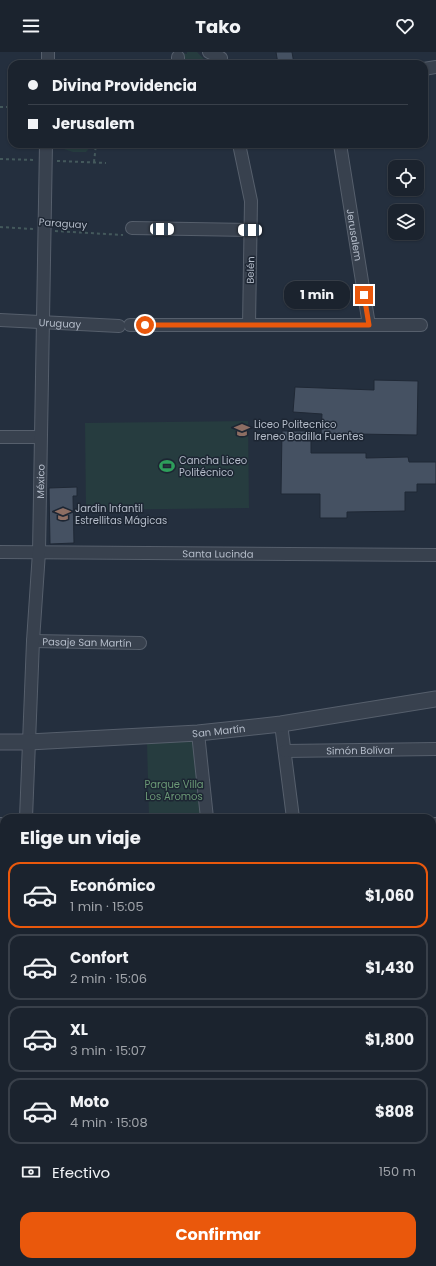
<!DOCTYPE html>
<html lang="es">
<meta charset="utf-8">
<style>
:root{--surface:#1b232e;--page:#282f3a;--text:#f1f3f6;--muted:#a0a4aa;--line:#39404a;--accent:#ea580c}
body{margin:0;font-family:Poppins,sans-serif;background:var(--page);color:var(--text);height:100vh;display:flex;flex-direction:column;font-size:15px;white-space:nowrap}
*{box-sizing:border-box;margin:0}
p{font-size:13px;color:var(--muted)}
.icon{flex:none;width:22px;height:22px;fill:none;stroke:currentColor;stroke-width:2;stroke-linecap:round;stroke-linejoin:round}
.map{position:relative;flex:1;overflow:hidden}
.details{position:absolute;left:0px;top:762px;width:436px;height:452px;display:flex;flex-direction:column;background:var(--surface);border-radius:12px 12px 0 0;box-shadow:0 1px 3px #0004,0 0 0 1px var(--line)}
.details>*{flex:none}
.banner{position:absolute;left:8px;top:8px;width:420px;height:88px;border-radius:12px;box-shadow:0 1px 3px #0004,0 0 0 1px var(--line);display:grid;align-content:center;height:88px;padding:0 20px;background:var(--surface)}
.tools{position:absolute;left:388px;top:108px;display:grid;gap:8px}
.tools a{display:grid;place-items:center;width:36px;height:36px;border-radius:8px;background:var(--surface);box-shadow:0 1px 3px #0004,0 0 0 1px var(--line);font-size:20px}
.end{position:absolute;width:18px;height:18px;margin:-9px;border:5px solid #ea580c;background:#fff;box-shadow:0 0 0 2px #fff}
.from{border-radius:50%}
.bubble{position:absolute;height:28px;border-radius:12px;background:var(--surface);box-shadow:0 1px 3px #0004,0 0 0 1px var(--line);font-size:13px;font-weight:700;line-height:28px;text-align:center}
.car{position:absolute;width:12px;height:24px;margin:-12px -6px;border-radius:5px;box-shadow:0 0 3px 1px #0007;background:linear-gradient(#fff 24%,#345 0 40%,#fff 0 76%,#345 0 86%,#fff 0)}
.banner b{display:flex;align-items:center;gap:14px;height:38px;font-size:15px}
.banner b+b{border-top:1px solid var(--line)}
.banner i{width:10px;height:10px;background:var(--text)}
ul{padding:0;list-style:none}
li{display:flex;align-items:center;gap:12px;height:66px;margin:0 8px 6px;padding:0 12px;border:2px solid var(--line);border-radius:12px}
li div{flex:1}
li b{display:block;font-size:15px}
li em{font-style:normal;font-weight:700}
li.selected{border-color:var(--accent)}
li>.icon{width:36px;height:36px;stroke-width:1.5}
h2{padding:0 20px;font-size:18px;line-height:48px}
.pay{display:flex;align-items:center;gap:10px;height:44px;padding:0 20px;font-size:15px}
.pay p{margin-inline-start:auto}
.action{display:flex;gap:8px;margin-top:auto;padding:8px 20px}
.action a{flex:1;height:46px;border-radius:12px;background:var(--accent);color:#fff;font-size:16px;font-weight:700;line-height:46px;text-align:center}
header{display:flex;justify-content:space-between;align-items:center;height:52px;padding:0 20px;background:var(--surface);font-size:18px;font-weight:700}
.map>svg:first-child{display:block}
.green{fill:#263c3f}
.building{fill:#455162;stroke:#1f2835}
.lines{fill:none;stroke-linecap:round;stroke-linejoin:round}
.minor-casing{stroke:#565f6c;stroke-width:14}
.tertiary-casing{stroke:#565f6c;stroke-width:17}
.path{stroke:#44595c;stroke-width:2;stroke-dasharray:3 3;stroke-linecap:butt}
.minor{stroke:#38414e;stroke-width:12}
.tertiary{stroke:#38414e;stroke-width:15}
.route{stroke:#ea580c;stroke-width:5}
.labels{text-anchor:middle;stroke-width:3;stroke-linejoin:round;paint-order:stroke}
.street-label{font-size:10px;fill:#b4bcc9;stroke:#1d2633}
.poi-label{font-size:10px;fill:#b4bcc9;stroke:#1d2633;text-anchor:start}
.park-label{font-size:10px;fill:#6b9a76;stroke:#1d2633}
</style>
<header><svg class="icon" aria-label="menu" viewBox="0 0 24 24"><path d="M4 6h16M4 12h16M4 18h16"/></svg>Tako<svg class="icon" aria-label="heart" viewBox="0 0 24 24"><path d="M12 20l-8-8c-3-5 5-10 8-4 3-6 11-1 8 4z"/></svg></header>
<div class="map">
<svg width="436" height="1214" viewBox="0 0 436 1214">
<rect width="100%" height="100%" fill="#242f3e"/>
<!-- green -->
<g class="green">
<path d="M 187,0 L 197,0 L 207,10 L 207,12 L 183,12 L 183,1 L 187,2 Z"/>
<path d="M 59,92 L 93,92 L 86,100 L 73,100 L 58,95 Z"/>
<path d="M 248,369 L 249,456 L 86,458 L 85,371 Z"/>
<path d="M 196,687 L 202,766 L 174,766 L 174,764 L 149,764 L 147,691 Z"/>
</g>
<!-- building -->
<g class="building">
<path d="M 276,0 L 292,0 L 294,12 L 278,12 Z"/>
<path d="M 374,328 L 418,329 L 417,383 L 357,382 L 357,383 L 321,382 L 322,362 L 293,360 L 295,335 L 374,338 Z"/>
<path d="M 282,379 L 311,379 L 311,401 L 366,401 L 366,406 L 408,405 L 409,410 L 436,410 L 436,432 L 417,432 L 417,440 L 405,440 L 405,459 L 347,460 L 347,466 L 320,466 L 320,442 L 281,442 Z"/>
<path d="M 77,435 L 77,444 L 73,444 L 74,491 L 50,492 L 49,436 Z"/>
</g>
<g class="lines">
<defs>
<g id="minor">
<path d="M 209,0 L 221,6"/>
<path d="M 48,12 L 48,0"/>
<path d="M 178,12 L 178,5"/>
<path d="M 424,17 L 436,15"/>
<path d="M 239,92 L 251,149 L 249,273"/>
<path id="s1" d="M 340,92 L 369,273"/>
<path d="M 132,176 L 250,178"/>
<path id="s2" d="M 0,268 L 119,274"/>
<path d="M 130,273 L 421,273"/>
<path d="M 0,385 L 40,385"/>
<path id="s3" d="M 0,500 L 436,503"/>
<path id="s4" d="M 33,589 L 140,591"/>
<path d="M 281,672 L 293,766"/>
<path d="M 198,681 L 207,766"/>
<path id="s5" d="M 285,699 L 436,697"/>
<path id="s6" d="M 26,766 L 33,589 L 39,500 L 46,92"/>
<path d="M 0,772 L 4,772"/>
<path d="M 432,772 L 436,772"/>
<path d="M 432,906 L 436,906"/>
<path d="M 0,921 L 4,921"/>
<path d="M 432,991 L 436,991"/>
<path d="M 0,1009 L 4,1008"/>
<path d="M 432,1051 L 436,1081"/>
<path d="M 35,1214 L 35,1210"/>
<path d="M 127,1214 L 127,1210"/>
<path d="M 191,1214 L 191,1210"/>
<path d="M 263,1214 L 264,1210"/>
</g>
<g id="tertiary">
<path id="s7" d="M 0,690 L 29,690 L 198,681 L 281,672 L 436,647"/>
<path d="M 432,1196 L 436,1195"/>
<path d="M 337,1214 L 358,1210"/>
</g>
</defs>
<!-- minor casing -->
<use href="#minor" class="minor-casing"/>
<!-- tertiary casing -->
<use href="#tertiary" class="tertiary-casing"/>
<!-- path -->
<g class="path">
<path d="M 0,55 L 12,55"/>
<path d="M 0,107 L 35,108"/>
<path d="M 57,109 L 106,111"/>
<path d="M 94,110 L 96,92"/>
<path d="M 0,175 L 33,177"/>
<path d="M 55,179 L 123,183"/>
<path d="M 432,847 L 436,847"/>
<path d="M 0,868 L 4,868"/>
</g>
<!-- minor -->
<use href="#minor" class="minor"/>
<!-- tertiary -->
<use href="#tertiary" class="tertiary"/>
</g>
<g class="lines">
<!-- route -->
<path class="route" d="M 145,273 L 369,273 L 364,243"/>
</g>
<!-- icons -->
<defs>
<symbol id="school-bare" viewBox="-9 -9 18 18"><path d="M0-5L7-2L0 1L-7-2ZM-4 1L0 2.5L4 1V4Q0 6-4 4Z" fill="#8d6e63" stroke="#1d2633" stroke-width="2.5" paint-order="stroke"/></symbol>
<symbol id="stadium-bare" viewBox="-9 -9 18 18"><path d="M0-5a6.5 5 0 1 0 0 10a6.5 5 0 1 0 0-10ZM-3.5-1.8h7v3.6h-7Z" fill="#2e9e5b" stroke="#1d2633" stroke-width="2.5" paint-order="stroke"/></symbol>
</defs>
<g fill-rule="evenodd">
<use href="#school-bare" x="231" y="367" width="22" height="22"/>
<use href="#stadium-bare" x="156" y="403" width="22" height="22"/>
<use href="#school-bare" x="52" y="451" width="22" height="22"/>
</g>
<g class="labels">
<!-- street labels -->
<g class="street-label">
<text transform="translate(63 171) rotate(4)" y="4">Paraguay</text>
<text dy="4" stroke="none"><textPath href="#s1" startOffset="92">Jerusalem</textPath></text>
<text transform="translate(250 218) rotate(-89)" y="4">Belén</text>
<text dy="4" stroke="none"><textPath href="#s2" startOffset="60">Uruguay</textPath></text>
<text dy="4" stroke="none"><textPath href="#s6" startOffset="337">México</textPath></text>
<text dy="4" stroke="none"><textPath href="#s3" startOffset="218">Santa Lucinda</textPath></text>
<text dy="4" stroke="none"><textPath href="#s4" startOffset="54">Pasaje San Martín</textPath></text>
<text dy="4" stroke="none"><textPath href="#s7" startOffset="219">San Martín</textPath></text>
<text dy="4" stroke="none"><textPath href="#s5" startOffset="75">Simón Bolívar</textPath></text>
</g>
<!-- poi labels -->
<g class="poi-label">
<text x="254" y="376">Liceo Politecnico<tspan x="254" dy="12">Ireneo Badilla Fuentes</tspan></text>
<text x="179" y="412">Cancha Liceo<tspan x="179" dy="12">Politécnico</tspan></text>
<text x="75" y="460">Jardin Infantil<tspan x="75" dy="12">Estrellitas Mágicas</tspan></text>
</g>
<!-- park labels -->
<g class="park-label">
<text x="174" y="736">Parque Villa<tspan x="174" dy="12">Los Aromos</tspan></text>
</g>
</g>
</svg>
<div class="tools">
<a><svg class="icon" aria-label="locate" viewBox="0 0 24 24"><circle cx="12" cy="12" r="6"/><path d="M12 2v4M12 18v4M2 12h4M18 12h4"/></svg></a>
<a><svg class="icon" aria-label="layers" viewBox="0 0 24 24"><path d="M12 4l9 5-9 5-9-5zM3 14l9 5 9-5"/></svg></a>
</div>
<i class="end from" style="left:145px;top:273px"></i>
<i class="end" style="left:364px;top:243px"></i>
<div class="bubble" style="left:284px;top:229px;width:66px">1 min</div>
<i class="car" style="left:162px;top:177px;rotate:91deg"></i>
<i class="car" style="left:250px;top:178px;rotate:271deg"></i>
<div class="banner">
<b><i class="from"></i>Divina Providencia</b>
<b><i></i>Jerusalem</b>
</div>
<section class="details">
<h2>Elige un viaje</h2>
<ul>
<li class="selected"><svg class="icon" aria-label="car" viewBox="0 0 24 24"><path d="M5 17H2v-5l4-1 3-4h7l3 4 3 1v5h-3M9 17h6M6 11h13"/><circle cx="7" cy="17" r="2"/><circle cx="17" cy="17" r="2"/></svg><div><b>Económico</b><p>1 min · 15:05</p></div><em>$1,060</em></li>
<li><svg class="icon" aria-label="car" viewBox="0 0 24 24"><path d="M5 17H2v-5l4-1 3-4h7l3 4 3 1v5h-3M9 17h6M6 11h13"/><circle cx="7" cy="17" r="2"/><circle cx="17" cy="17" r="2"/></svg><div><b>Confort</b><p>2 min · 15:06</p></div><em>$1,430</em></li>
<li><svg class="icon" aria-label="car" viewBox="0 0 24 24"><path d="M5 17H2v-5l4-1 3-4h7l3 4 3 1v5h-3M9 17h6M6 11h13"/><circle cx="7" cy="17" r="2"/><circle cx="17" cy="17" r="2"/></svg><div><b>XL</b><p>3 min · 15:07</p></div><em>$1,800</em></li>
<li><svg class="icon" aria-label="car" viewBox="0 0 24 24"><path d="M5 17H2v-5l4-1 3-4h7l3 4 3 1v5h-3M9 17h6M6 11h13"/><circle cx="7" cy="17" r="2"/><circle cx="17" cy="17" r="2"/></svg><div><b>Moto</b><p>4 min · 15:08</p></div><em>$808</em></li>
</ul>
<div class="pay"><svg class="icon" aria-label="cash" viewBox="0 0 24 24"><path d="M3 7h18v10H3z"/><circle cx="12" cy="12" r="2"/></svg>Efectivo<p>150 m</p></div>
<div class="action"><a>Confirmar</a></div>
</section>
</div>
